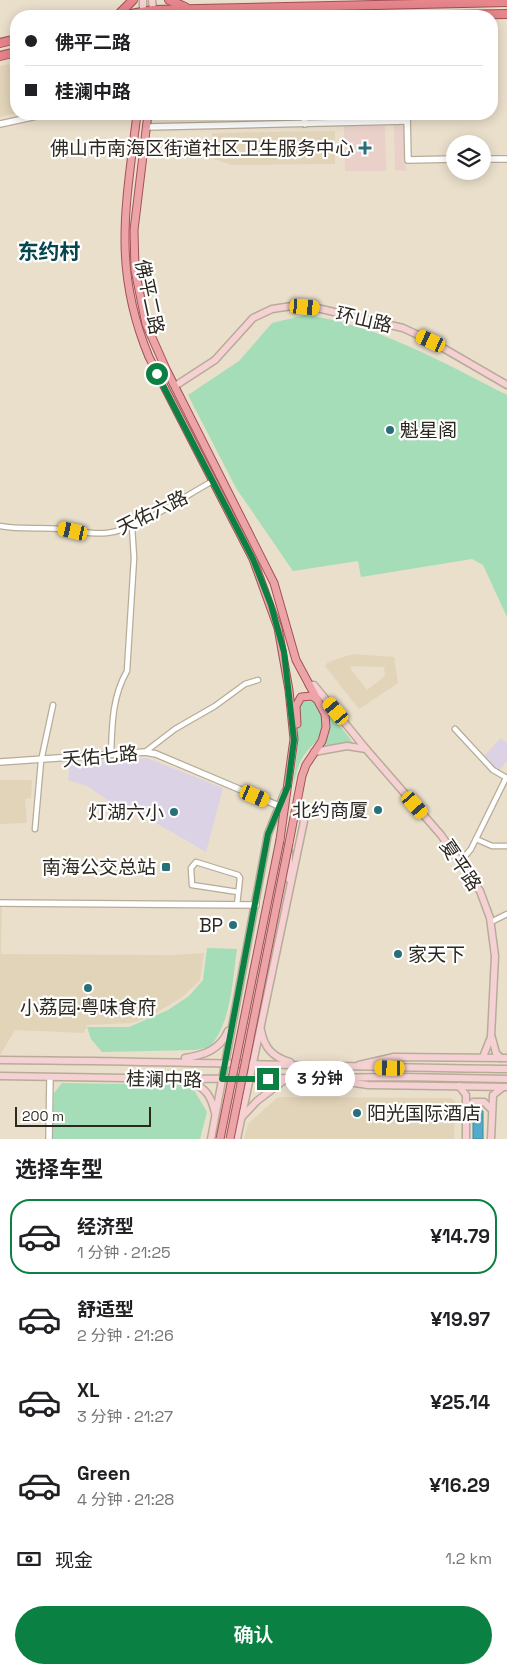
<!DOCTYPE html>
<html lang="zh">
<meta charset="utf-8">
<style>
:root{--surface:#fff;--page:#f2f2f2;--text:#202124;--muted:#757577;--line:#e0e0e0;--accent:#0b8043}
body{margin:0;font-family:"Space Grotesk","Noto Sans SC",sans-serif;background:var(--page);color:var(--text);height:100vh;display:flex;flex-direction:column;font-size:19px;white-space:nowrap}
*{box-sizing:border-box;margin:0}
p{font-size:16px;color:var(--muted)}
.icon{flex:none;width:28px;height:28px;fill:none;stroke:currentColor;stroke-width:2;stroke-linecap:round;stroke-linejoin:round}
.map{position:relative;height:1139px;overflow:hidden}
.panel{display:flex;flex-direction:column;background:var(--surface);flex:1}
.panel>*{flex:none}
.banner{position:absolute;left:10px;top:10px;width:488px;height:110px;border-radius:20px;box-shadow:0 2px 12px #0003;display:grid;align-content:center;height:110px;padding:0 15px;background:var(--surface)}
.fabs{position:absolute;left:446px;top:135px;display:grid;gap:10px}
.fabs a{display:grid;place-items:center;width:45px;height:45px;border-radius:50%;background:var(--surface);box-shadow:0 2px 12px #0003;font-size:25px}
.scale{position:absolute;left:15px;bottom:12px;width:136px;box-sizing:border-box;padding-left:5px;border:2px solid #2c2820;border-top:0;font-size:14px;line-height:18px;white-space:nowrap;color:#2c2820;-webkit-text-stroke:4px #fff;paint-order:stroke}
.end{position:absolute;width:22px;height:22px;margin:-11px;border:6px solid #0b8043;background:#fff;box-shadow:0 0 0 2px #fff}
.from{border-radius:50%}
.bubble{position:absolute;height:35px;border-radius:18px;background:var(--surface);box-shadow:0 2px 12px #0003;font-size:16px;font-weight:600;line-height:35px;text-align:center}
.car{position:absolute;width:15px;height:30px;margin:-15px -8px;border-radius:6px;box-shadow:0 0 4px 1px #0007;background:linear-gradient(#f5c518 24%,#345 0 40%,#f5c518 0 76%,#345 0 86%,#f5c518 0)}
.banner b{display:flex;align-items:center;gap:18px;height:48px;font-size:19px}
.banner b+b{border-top:1px solid var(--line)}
.banner i{width:12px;height:12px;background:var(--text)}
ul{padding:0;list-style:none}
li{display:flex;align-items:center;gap:15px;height:75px;margin:0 10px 8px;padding:0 5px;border:2px solid transparent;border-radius:20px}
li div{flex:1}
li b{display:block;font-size:19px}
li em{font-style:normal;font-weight:600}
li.current{border-color:var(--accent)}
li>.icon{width:45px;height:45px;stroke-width:1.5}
h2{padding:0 15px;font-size:22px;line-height:60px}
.pay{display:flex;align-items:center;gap:12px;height:55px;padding:0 15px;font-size:19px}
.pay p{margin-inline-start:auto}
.button{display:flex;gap:10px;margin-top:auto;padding:10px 15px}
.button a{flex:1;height:58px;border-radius:30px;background:var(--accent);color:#fff;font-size:20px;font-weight:600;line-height:58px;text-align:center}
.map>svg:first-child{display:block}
.built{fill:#e2d4b9;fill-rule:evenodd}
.education{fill:#dcd2e6}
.medical{fill:#e9d0c9}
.green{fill:#a4ddb8}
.water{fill:#51abcb;stroke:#468498}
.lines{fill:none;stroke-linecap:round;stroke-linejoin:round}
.minor-casing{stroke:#b6ac98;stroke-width:7}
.tertiary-casing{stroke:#b6ac98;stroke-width:8}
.secondary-casing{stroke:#b6ac98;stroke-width:9}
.primary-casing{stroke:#a25154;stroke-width:9}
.trunk-casing{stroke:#a25154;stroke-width:10}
.minor{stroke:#fff;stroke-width:4.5}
.tertiary{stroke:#fff;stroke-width:5.5}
.secondary{stroke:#f6d1d4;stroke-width:6}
.primary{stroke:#eda4a9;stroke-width:7}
.trunk{stroke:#e7868c;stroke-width:8}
.primary-bridge-casing{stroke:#a25154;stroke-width:9;stroke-linecap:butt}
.primary-bridge{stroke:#eda4a9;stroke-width:7}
.route{stroke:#0b8043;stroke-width:6}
.poi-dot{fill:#27707a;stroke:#fff;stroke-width:2}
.labels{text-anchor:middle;stroke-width:4.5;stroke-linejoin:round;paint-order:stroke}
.poi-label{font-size:19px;fill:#2c2820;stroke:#fff;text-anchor:end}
.street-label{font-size:19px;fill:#2c2820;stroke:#fff}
.quarter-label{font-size:21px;font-weight:bold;fill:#04454e;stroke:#fff}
</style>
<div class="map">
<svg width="507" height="1139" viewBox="0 0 507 1139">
<rect width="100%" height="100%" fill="#eadfcb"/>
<!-- built -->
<g class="built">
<path d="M 9,64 L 16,96 L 16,113 L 0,117 L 0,66 Z"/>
<path d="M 335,131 L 335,164 L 232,165 L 214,159 L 212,133 Z"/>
<path d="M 353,654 L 394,657 L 398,683 L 359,709 L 325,666 L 328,662 ZM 352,666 L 384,667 L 385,676 L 367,690 L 350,668 Z"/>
<path d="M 0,780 L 32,780 L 31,798 L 25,799 L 27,823 L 0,824 Z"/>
<path d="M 0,906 L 2,906 L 1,954 L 172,955 L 204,953 L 200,980 L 181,998 L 147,1018 L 131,1023 L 87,1025 L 84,1033 L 15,1030 L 0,1055 Z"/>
<path d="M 278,1097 L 451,1098 L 455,1101 L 454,1139 L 244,1139 L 248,1124 Z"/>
</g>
<!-- education -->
<g class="education">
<path d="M 501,738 L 507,743 L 507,761 L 498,772 L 482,758 Z"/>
<path d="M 147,758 L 223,788 L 206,852 L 151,820 L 112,803 L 87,786 L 68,780 L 70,764 Z"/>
</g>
<!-- medical -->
<g class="medical">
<path d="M 394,124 L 402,125 L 405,128 L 406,171 L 395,170 Z"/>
<path d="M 344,126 L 385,126 L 386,171 L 345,171 Z"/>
</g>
<!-- green -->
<g class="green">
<path d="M 305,315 C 376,324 444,363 507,395 L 507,617 L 483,565 L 472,559 L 361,577 L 358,561 L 293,571 L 236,488 L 188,395 L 239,361 L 272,323 Z"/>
<path d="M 311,698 C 316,701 317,704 320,710 C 332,735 311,742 301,760 C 297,768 295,778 293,786 L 298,743 L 298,705 L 301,700 Z"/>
<path d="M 330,713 L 354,744 L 336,744 L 322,748 L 329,731 Z"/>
<path d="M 207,948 L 237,949 C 232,982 232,1020 210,1047 L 195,1050 L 102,1052 L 91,1039 L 87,1027 L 129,1027 L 168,1010 L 189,996 L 203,980 Z"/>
<path d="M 62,1083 L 191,1085 L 207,1112 L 200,1139 L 52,1139 L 54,1093 Z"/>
</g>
<!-- water -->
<path class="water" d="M 473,1110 L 483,1111 L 483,1139 L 473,1139 Z"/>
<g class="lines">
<defs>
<g id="minor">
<path d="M 0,526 C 21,530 40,527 61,529 C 77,530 90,535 107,533 C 141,529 182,497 213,481"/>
<path d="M 455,729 L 493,770 L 507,778"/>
<path d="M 145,752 L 175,729 L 215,706 L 245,684 L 258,680"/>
<path d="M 111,755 C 112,725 112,697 127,671 L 134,558 L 132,526"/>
<path d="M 35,829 L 41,761 L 53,705"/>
<path d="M 476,839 L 492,846 L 507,846"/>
<path d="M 461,861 L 471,849 L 506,778"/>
<path d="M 237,905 L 240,878 L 238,875 L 196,862 L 191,868 L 192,885 L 238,892"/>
<path d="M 491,922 L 507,914"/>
</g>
<g id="tertiary">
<path d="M 304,114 L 305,124"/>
<path d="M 407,114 L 408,160 L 455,159"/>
<path d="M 0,124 L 46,114"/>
<path d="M 146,127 L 407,121"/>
<path d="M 482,159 L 507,159"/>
<path d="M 0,762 L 145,752 L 156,754 L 279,806"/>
<path d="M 0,903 L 256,905"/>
<path d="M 49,1139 L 50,1077"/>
</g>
<g id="secondary">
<path d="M 143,0 L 143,10"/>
<path d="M 152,0 L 153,10"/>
<path d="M 175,386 L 215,360 L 253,318 L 272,309 L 292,306 L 317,308 L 403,328 L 431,341 L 507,385"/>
<path d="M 309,685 L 314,685 L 366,749 L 441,835 L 480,891 L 490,918 L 495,956 L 491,1037 L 483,1057"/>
<path d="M 314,752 L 347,746 L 366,749"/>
<path d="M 289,879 L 289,852"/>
<path d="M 261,1030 C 264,1047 272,1057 290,1062"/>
<path d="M 492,1038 L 496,1053 L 501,1058"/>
<path d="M 185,1058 C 204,1055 220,1050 228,1031"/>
<path d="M 0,1060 C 169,1061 338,1067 507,1069"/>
<path d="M 359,1065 L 394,1057 L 507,1058"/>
<path d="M 0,1076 L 188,1079 L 403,1077 L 507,1079"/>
<path d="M 189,1080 C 206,1089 211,1095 215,1113"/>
<path d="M 335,1080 L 368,1085 L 507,1087"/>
<path d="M 459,1086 L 466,1095 L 466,1139"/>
<path d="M 467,1109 L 473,1102 L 484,1102 L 492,1110"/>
<path d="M 242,1117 L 257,1101 L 287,1078"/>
<path d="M 211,1139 L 268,834 L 285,792"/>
<path d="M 237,1139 L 304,821 L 296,807"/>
<path d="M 491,1139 L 493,1095 L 502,1088"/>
</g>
<g id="primary">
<path d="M 137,114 C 126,205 112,268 149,357 L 253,559 L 278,628 L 289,690 L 294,739 L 280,840"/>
<path d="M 148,114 L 134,230 L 135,270 L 146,324 L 166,369 L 274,583 L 296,660 L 325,714 L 326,727 L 322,741 L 306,765 L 302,776 L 289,843"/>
<path d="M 297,724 L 296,706 L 301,697 L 312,696 L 318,700"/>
</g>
<g id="trunk">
<path d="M 169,0 L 185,7"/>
<path d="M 119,14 L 133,0"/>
<path d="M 120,16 L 153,10 L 507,2"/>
<path d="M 391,16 L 507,14"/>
<path d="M 0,43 L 16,39"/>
<path d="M 0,56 L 16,52"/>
</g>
</defs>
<!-- minor casing -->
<use href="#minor" class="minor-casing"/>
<!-- tertiary casing -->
<use href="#tertiary" class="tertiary-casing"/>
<!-- secondary casing -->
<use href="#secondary" class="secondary-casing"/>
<!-- primary casing -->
<use href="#primary" class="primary-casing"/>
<!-- trunk casing -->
<use href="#trunk" class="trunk-casing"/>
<!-- minor -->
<use href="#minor" class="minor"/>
<!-- tertiary -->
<use href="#tertiary" class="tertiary"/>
<!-- secondary -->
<use href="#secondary" class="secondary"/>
<!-- primary -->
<use href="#primary" class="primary"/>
<!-- trunk -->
<use href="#trunk" class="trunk"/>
<defs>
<g id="primary-bridge">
<path d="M 220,1139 L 280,840"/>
<path d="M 230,1139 L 289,843"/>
</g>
</defs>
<!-- primary-bridge casing -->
<use href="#primary-bridge" class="primary-bridge-casing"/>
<!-- primary-bridge -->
<use href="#primary-bridge" class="primary-bridge"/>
</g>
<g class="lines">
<!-- route -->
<path class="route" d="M 157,374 L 253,559 L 271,605 L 284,652 L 294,740 L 288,786 L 268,834 L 222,1079 L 268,1079"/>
</g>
<!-- markers -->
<g class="poi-dot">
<path d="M362.5 140.5h5v5h5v5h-5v5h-5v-5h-5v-5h5z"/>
<circle cx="390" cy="430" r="5"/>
<circle cx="378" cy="810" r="5"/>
<circle cx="174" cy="812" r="5"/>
<rect x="161" y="862" width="10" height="10" rx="2.5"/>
<circle cx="233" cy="925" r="5"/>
<circle cx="398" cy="954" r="5"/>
<circle cx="88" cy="988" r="5"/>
<circle cx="357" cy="1113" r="5"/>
</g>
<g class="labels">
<!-- poi labels -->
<g class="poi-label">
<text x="354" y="155">佛山市南海区街道社区卫生服务中心</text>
<text x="400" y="437" text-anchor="start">魁星阁</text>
<text x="368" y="817">北约商厦</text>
<text x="164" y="819">灯湖六小</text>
<text x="156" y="874">南海公交总站</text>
<text x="223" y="932">BP</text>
<text x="408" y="961" text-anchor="start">家天下</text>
<text x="88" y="1014" text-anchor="middle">小荔园·粤味食府</text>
<text x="367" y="1120" text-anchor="start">阳光国际酒店</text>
</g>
<!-- street labels -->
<g class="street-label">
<text transform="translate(150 297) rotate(78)" y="7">佛平二路</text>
<text transform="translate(364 319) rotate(13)" y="7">环山路</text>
<text transform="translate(152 512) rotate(-26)" y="7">天佑六路</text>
<text transform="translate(100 756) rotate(-5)" y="7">天佑七路</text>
<text transform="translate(461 865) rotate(56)" y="7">夏平路</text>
<text transform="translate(164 1079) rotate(1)" y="7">桂澜中路</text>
</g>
<!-- quarter labels -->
<g class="quarter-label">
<text x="49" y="259">东约村</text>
</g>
</g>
</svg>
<div class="fabs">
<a><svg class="icon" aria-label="layers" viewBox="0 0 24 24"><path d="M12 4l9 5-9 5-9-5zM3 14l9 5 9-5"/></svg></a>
</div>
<div class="scale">200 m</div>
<i class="end from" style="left:157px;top:374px"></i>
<i class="end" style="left:268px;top:1079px"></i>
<div class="bubble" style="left:285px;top:1061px;width:70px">3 分钟</div>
<i class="car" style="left:305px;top:307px;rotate:95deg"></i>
<i class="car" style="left:431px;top:341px;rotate:295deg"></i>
<i class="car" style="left:73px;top:531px;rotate:283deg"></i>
<i class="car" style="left:336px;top:711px;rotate:320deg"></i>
<i class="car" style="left:255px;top:796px;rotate:113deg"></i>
<i class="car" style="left:415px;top:805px;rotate:139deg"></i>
<i class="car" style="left:390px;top:1068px;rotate:271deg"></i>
<div class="banner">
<b><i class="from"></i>佛平二路</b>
<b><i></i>桂澜中路</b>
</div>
</div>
<section class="panel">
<h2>选择车型</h2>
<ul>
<li class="current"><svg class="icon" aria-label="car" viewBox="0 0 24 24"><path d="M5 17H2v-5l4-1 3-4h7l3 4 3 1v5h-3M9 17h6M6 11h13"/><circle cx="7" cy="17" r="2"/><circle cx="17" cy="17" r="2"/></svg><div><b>经济型</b><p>1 分钟 · 21:25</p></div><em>¥14.79</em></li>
<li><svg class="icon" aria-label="car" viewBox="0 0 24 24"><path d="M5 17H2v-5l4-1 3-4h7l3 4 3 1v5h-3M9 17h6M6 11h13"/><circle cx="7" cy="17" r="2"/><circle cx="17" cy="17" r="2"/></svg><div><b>舒适型</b><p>2 分钟 · 21:26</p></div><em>¥19.97</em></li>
<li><svg class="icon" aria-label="car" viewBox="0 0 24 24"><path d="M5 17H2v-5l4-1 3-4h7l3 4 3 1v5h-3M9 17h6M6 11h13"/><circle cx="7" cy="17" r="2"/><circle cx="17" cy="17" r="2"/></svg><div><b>XL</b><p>3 分钟 · 21:27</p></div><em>¥25.14</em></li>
<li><svg class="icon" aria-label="car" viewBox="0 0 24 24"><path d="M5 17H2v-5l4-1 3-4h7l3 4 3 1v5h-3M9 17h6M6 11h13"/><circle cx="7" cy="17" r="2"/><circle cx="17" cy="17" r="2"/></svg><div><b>Green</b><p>4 分钟 · 21:28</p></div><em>¥16.29</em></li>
</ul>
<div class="pay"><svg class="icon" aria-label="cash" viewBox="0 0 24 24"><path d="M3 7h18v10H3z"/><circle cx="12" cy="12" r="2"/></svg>现金<p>1.2 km</p></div>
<div class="button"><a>确认</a></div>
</section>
